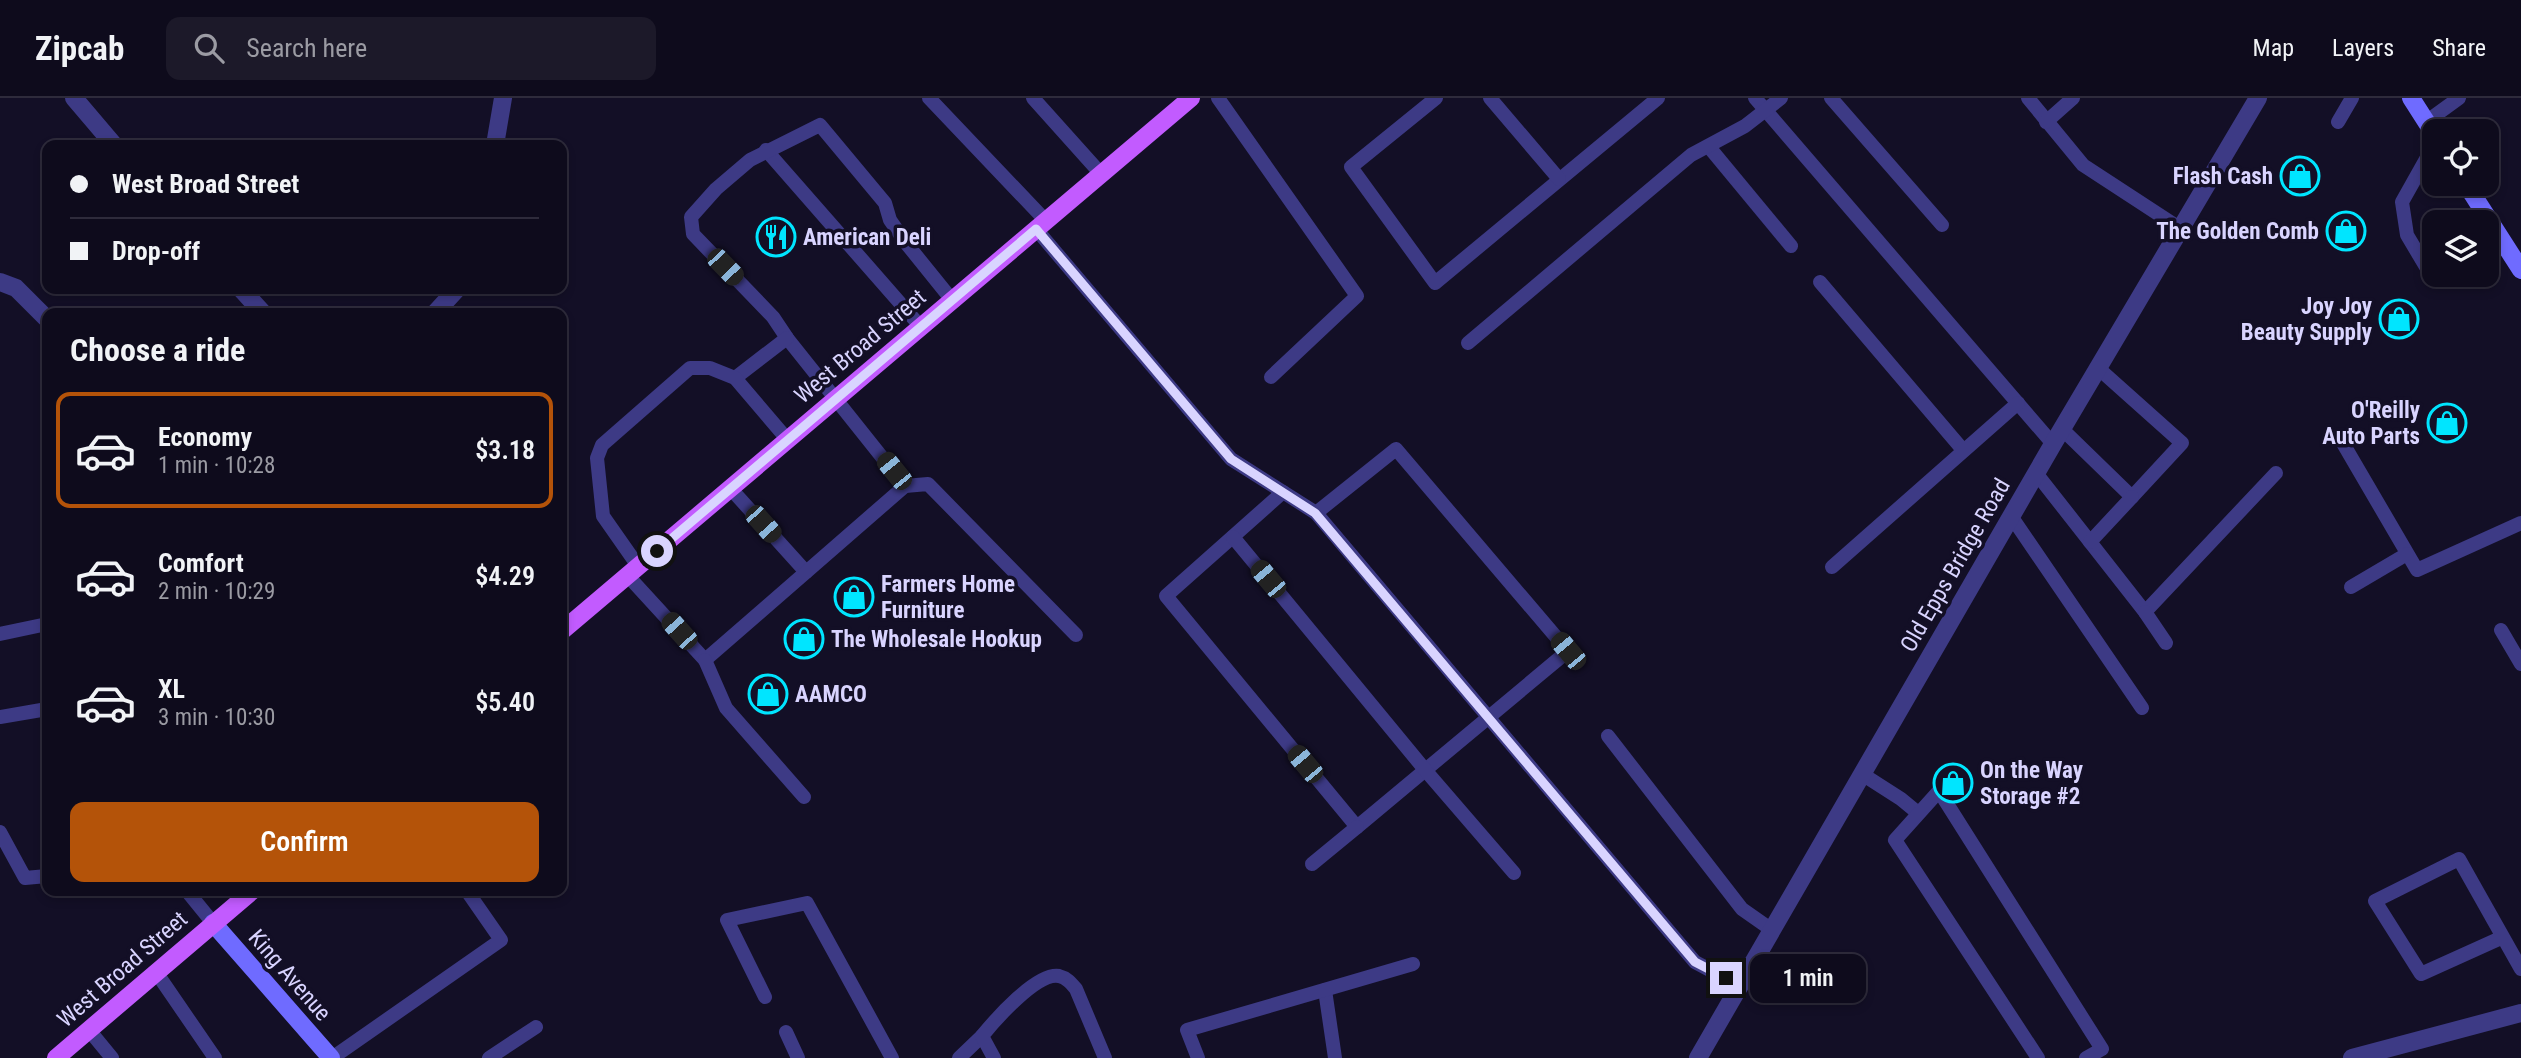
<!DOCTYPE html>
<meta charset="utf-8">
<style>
:root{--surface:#0e0b1c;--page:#1c1929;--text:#f1f3f6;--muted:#9b9ba3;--line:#2e2b3b;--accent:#b45309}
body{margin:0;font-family:"Roboto Condensed",sans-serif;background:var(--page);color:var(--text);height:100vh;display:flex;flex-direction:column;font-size:26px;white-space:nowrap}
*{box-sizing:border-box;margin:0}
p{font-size:23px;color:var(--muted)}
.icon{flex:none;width:38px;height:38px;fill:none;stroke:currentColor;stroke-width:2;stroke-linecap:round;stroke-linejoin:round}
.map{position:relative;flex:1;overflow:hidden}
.details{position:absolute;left:42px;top:210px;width:525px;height:588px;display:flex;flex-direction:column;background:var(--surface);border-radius:14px;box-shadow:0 4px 10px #0003,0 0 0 2px var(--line)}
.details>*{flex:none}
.hud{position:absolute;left:42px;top:42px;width:525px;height:154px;border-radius:14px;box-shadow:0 4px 10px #0003,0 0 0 2px var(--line);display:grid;align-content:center;height:154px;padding:0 28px;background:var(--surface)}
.buttons{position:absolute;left:2422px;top:21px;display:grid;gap:14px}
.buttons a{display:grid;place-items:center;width:77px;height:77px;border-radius:14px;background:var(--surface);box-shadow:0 4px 10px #0003,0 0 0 2px var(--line);font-size:35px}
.end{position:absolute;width:32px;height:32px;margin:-16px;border:9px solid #d9d4ff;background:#111;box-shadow:0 0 0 4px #111}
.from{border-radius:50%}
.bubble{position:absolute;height:49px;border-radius:14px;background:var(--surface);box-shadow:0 4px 10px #0003,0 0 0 2px var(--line);font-size:23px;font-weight:600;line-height:49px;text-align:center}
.car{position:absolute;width:21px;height:42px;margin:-21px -10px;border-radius:9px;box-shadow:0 0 5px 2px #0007;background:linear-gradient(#222 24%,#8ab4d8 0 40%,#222 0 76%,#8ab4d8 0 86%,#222 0)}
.hud b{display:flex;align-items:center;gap:24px;height:66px;font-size:26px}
.hud b+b{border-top:2px solid var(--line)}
.hud i{width:18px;height:18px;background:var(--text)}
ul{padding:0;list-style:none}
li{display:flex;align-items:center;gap:21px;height:116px;margin:0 14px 10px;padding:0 14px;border:4px solid transparent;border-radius:14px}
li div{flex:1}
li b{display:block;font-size:26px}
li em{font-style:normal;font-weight:600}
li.selected{border-color:var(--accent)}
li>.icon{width:63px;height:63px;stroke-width:1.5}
h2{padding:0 28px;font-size:32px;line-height:84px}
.action{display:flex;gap:14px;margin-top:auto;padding:14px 28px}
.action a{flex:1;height:80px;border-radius:14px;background:var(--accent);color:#fff;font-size:28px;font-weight:600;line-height:80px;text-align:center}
header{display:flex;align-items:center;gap:42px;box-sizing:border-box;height:98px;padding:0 35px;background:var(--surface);border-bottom:2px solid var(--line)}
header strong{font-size:33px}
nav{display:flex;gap:38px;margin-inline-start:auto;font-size:24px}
.search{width:490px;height:63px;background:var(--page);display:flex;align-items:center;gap:18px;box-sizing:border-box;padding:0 24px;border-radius:14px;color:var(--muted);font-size:26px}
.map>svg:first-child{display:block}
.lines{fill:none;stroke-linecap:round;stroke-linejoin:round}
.lane{stroke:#3d3a85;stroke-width:14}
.street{stroke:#3d3a85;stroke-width:18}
.secondary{stroke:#6f6bff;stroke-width:18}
.primary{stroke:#c25bff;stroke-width:18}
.route{stroke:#d9d4ff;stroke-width:9}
.labels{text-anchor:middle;stroke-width:7;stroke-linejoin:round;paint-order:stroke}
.poi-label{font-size:23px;font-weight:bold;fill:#d9d4ff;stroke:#130f26;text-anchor:start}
.street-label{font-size:23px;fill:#d9d4ff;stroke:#130f26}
</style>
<header>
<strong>Zipcab</strong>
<div class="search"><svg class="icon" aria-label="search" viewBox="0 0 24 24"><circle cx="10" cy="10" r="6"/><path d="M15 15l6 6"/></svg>Search here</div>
<nav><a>Map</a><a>Layers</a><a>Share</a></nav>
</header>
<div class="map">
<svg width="2521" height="960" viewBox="0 0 2521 960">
<rect width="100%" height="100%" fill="#130f26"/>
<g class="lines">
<!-- lane -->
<g class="lane">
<path d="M 929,0 L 1046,123"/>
<path d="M 1033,0 L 1102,77"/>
<path d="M 1218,0 L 1357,198 L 1271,279"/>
<path d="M 1436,0 L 1351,69 L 1435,185 L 1658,0"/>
<path d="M 1490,0 L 1559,81"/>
<path d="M 1755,0 L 2053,346"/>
<path d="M 1831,0 L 1942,127"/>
<path d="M 2028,0 L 2083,67 L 2181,131"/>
<path d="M 2046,24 L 2073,0"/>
<path d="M 2338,24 L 2352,0"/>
<path d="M 2426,24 L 2459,0"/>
<path d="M 2434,47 L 2402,104 L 2407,137 L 2432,179 L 2451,177"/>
<path d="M 1709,49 L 1791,148"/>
<path d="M 766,52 L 921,229"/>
<path d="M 1036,131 L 1231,361 L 1316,415 L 1695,864 L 1740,888"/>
<path d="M 2487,155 L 2504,145"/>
<path d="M 1820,184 L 1963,352"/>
<path d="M 952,202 L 906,145 L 890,122 L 885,105 L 820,27 L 750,62 L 716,91 L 691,119 L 693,136 L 773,219 L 787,240 L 905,388 L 928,386 L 1076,537"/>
<path d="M 1468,245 L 1691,57 L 1745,28 L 1781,0"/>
<path d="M 735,280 L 787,240"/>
<path d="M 2062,331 L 2132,399 L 2182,345 L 2098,270"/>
<path d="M 2344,347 L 2417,472 L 2521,425"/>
<path d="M 2036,375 L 2145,514 L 2276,375"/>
<path d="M 731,391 L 806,474"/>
<path d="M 1283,394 L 1166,498 L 1357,729 L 1568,553 L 1396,351 L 1316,415"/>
<path d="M 2011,418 L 2142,610"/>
<path d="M 1233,439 L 1426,673 L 1514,775"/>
<path d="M 2090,444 L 2132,399"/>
<path d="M 638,468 L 603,418 L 597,360 L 602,347 L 690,270 L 710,270 L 735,280 L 787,341"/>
<path d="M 1832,469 L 2018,305"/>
<path d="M 628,478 L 705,562 L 905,388"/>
<path d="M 2351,489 L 2407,456"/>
<path d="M 2145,514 L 2166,545"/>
<path d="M 2501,532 L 2521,566"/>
<path d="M 0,536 L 47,526"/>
<path d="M 705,562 L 726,610 L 804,699"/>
<path d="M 0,619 L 47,611"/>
<path d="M 1608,638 L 1742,811 L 1772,832"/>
<path d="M 1862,676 L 1901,701 L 1918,715"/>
<path d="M 0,734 L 25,780 L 47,778"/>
<path d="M 1312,766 L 1357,729"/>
<path d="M 187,793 L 213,825"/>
<path d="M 2503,839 L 2421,876 L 2375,803 L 2459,761 L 2521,871"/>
<path d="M 156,874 L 215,960"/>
<path d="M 1325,892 L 1335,960"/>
<path d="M 765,899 L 727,822 L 807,805 L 892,960"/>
<path d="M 89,932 L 112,960"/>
<path d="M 786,934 L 798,960"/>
<path d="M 332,960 L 501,842 L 467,793"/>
<path d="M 489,960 L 536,929"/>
<path d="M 959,960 L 982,938"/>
<path d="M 994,960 L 982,938 C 995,922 1037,874 1059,878 C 1067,880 1071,885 1076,891 L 1105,960"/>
<path d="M 1198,960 L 1187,932 L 1413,866"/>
<path d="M 2038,960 L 1895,742 L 1939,693 L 2102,951 L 2086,960"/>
</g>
<!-- street -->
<g class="street">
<path d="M 74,0 L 114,47"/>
<path d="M 495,47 L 503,0"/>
<path d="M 0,184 L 16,190 L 47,221"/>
<path d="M 241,191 L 263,215"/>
<path d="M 435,215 L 457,191"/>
<path d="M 1698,960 L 2053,346 L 2258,0"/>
<path d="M 2352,960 L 2521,915"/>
</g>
<!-- secondary -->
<g class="secondary">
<path d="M 2411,0 L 2434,36"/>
<path d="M 2466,86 L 2521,172"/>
<path d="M 213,825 L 331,960"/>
</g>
<!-- primary -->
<g class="primary">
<path d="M 562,533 L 1191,0"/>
<path d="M 56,960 L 252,793"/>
</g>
</g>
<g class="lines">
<!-- route -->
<path class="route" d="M 657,453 L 1036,131 L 1231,361 L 1315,415 L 1695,864 L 1726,880"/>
</g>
<!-- icons -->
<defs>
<symbol id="shop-ring" viewBox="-11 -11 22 22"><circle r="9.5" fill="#130f26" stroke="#00e5ff" stroke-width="1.5"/><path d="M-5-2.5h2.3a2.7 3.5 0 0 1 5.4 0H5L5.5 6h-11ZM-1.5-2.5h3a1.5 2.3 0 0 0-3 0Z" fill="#00e5ff"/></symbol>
<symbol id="restaurant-ring" viewBox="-11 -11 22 22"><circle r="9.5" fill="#130f26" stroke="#00e5ff" stroke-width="1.5"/><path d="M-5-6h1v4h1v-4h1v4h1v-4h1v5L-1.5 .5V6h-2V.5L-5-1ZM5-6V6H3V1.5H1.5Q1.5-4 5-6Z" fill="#00e5ff"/></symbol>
</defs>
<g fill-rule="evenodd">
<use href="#shop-ring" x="2278" y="56" width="44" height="44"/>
<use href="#shop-ring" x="2324" y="111" width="44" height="44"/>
<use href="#restaurant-ring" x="754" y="117" width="44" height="44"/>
<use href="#shop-ring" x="2377" y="199" width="44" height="44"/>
<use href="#shop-ring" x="2425" y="303" width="44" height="44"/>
<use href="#shop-ring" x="832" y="477" width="44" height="44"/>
<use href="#shop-ring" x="782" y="519" width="44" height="44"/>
<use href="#shop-ring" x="746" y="574" width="44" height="44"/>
<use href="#shop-ring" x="1931" y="663" width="44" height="44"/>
</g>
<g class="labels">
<!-- poi labels -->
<g class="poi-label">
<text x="2273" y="86" text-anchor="end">Flash Cash</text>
<text x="2319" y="141" text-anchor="end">The Golden Comb</text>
<text x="803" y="147">American Deli</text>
<text x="2372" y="216" text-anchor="end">Joy Joy<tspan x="2372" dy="26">Beauty Supply</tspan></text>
<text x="2420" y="320" text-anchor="end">O'Reilly<tspan x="2420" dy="26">Auto Parts</tspan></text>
<text x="881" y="494">Farmers Home<tspan x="881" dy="26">Furniture</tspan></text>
<text x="831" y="549">The Wholesale Hookup</text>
<text x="795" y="604">AAMCO</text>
<text x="1980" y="680">On the Way<tspan x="1980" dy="26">Storage #2</tspan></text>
</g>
<!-- street labels -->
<g class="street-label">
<text transform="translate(860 248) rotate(-40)" y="8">West Broad Street</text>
<text transform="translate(1955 467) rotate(-60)" y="8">Old Epps Bridge Road</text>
<text transform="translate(122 871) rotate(-41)" y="8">West Broad Street</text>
<text transform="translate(290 877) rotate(49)" y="8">King Avenue</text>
</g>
</g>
</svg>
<div class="buttons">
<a><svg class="icon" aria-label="locate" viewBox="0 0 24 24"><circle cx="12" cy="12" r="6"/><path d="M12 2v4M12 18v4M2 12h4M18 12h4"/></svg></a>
<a><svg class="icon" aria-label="layers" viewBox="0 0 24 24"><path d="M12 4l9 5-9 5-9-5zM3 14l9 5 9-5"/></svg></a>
</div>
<i class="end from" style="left:657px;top:453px"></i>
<i class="end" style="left:1726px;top:880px"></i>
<div class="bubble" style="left:1750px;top:856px;width:116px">1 min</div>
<i class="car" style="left:725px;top:169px;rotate:136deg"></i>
<i class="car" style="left:894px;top:373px;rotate:321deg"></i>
<i class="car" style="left:763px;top:426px;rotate:138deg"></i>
<i class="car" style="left:1268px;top:481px;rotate:320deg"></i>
<i class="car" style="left:679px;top:533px;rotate:318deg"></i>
<i class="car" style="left:1568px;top:553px;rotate:320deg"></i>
<i class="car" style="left:1305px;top:666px;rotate:320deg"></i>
<div class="hud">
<b><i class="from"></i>West Broad Street</b>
<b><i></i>Drop-off</b>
</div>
<section class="details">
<h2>Choose a ride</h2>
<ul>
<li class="selected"><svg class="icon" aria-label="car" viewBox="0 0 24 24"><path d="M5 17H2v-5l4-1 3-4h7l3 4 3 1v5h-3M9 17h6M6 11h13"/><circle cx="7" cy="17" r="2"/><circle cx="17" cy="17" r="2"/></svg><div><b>Economy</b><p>1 min · 10:28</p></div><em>$3.18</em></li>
<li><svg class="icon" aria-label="car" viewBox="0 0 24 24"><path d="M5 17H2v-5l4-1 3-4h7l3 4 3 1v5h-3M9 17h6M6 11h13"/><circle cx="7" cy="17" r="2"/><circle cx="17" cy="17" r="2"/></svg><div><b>Comfort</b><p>2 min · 10:29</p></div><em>$4.29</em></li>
<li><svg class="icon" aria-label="car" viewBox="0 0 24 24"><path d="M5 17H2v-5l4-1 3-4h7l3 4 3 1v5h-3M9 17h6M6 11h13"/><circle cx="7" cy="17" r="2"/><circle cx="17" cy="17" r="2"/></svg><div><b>XL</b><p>3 min · 10:30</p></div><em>$5.40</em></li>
</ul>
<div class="action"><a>Confirm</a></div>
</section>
</div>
